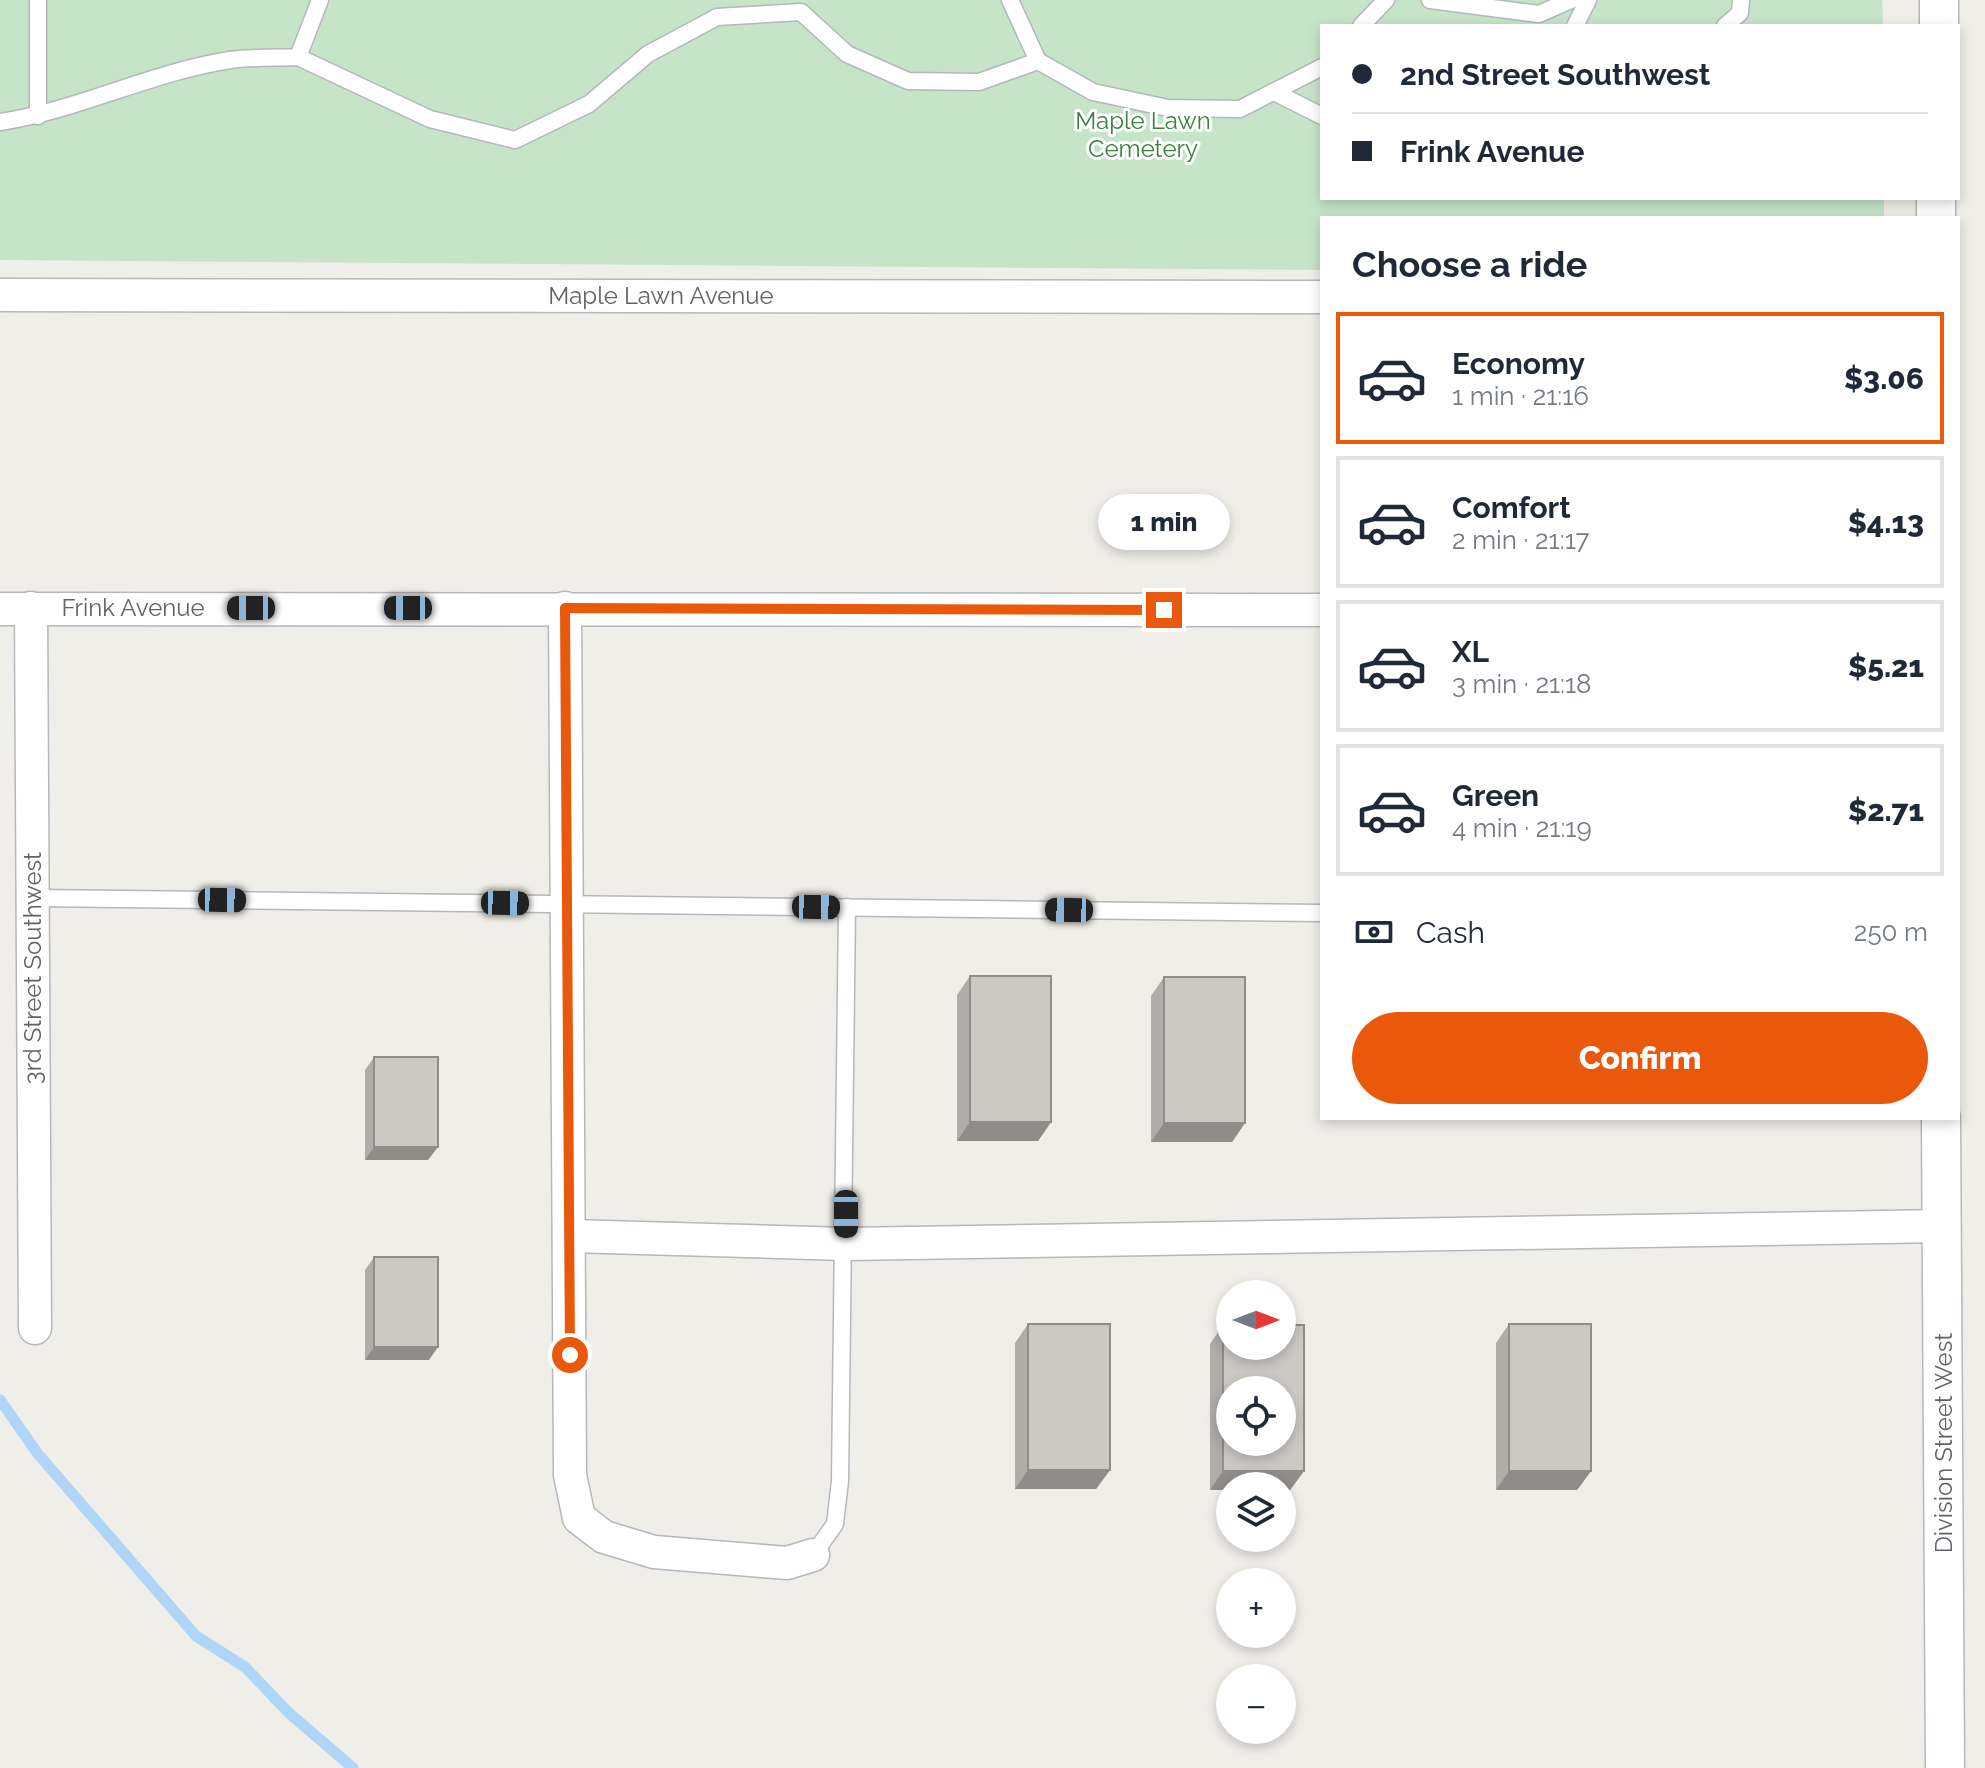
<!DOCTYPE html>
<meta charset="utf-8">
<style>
:root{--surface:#fff;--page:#f2f2f3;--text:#1f2937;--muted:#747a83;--line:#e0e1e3;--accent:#ea580c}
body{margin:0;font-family:Raleway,sans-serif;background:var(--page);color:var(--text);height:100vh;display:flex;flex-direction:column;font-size:30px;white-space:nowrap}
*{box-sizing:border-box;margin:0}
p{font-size:26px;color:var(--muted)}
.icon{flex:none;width:44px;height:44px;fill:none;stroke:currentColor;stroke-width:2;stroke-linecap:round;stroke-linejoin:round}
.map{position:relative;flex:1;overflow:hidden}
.panel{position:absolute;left:1320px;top:216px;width:640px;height:904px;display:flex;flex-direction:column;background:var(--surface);border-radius:0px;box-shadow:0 4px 12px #0003}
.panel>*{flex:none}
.guide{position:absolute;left:1320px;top:24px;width:640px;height:176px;border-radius:0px;box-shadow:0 4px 12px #0003;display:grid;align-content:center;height:176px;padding:0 32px;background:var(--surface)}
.needle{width:52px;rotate:90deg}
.tools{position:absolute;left:1216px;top:1280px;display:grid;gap:16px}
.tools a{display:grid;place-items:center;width:80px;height:80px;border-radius:50%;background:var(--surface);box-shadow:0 4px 12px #0003;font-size:40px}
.end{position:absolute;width:36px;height:36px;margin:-18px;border:10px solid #ea580c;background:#fff;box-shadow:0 0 0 4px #fff}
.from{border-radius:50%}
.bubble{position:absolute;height:56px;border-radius:28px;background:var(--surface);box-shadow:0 4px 12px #0003;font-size:26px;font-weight:800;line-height:56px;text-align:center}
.car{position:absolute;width:24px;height:48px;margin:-24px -12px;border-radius:10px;box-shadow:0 0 6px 2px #0007;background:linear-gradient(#222 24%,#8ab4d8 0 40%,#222 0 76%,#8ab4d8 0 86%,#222 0)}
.guide b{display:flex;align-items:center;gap:28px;height:76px;font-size:30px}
.guide b+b{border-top:2px solid var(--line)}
.guide i{width:20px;height:20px;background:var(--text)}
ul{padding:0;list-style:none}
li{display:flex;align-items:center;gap:24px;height:132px;margin:0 16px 12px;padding:0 16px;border:4px solid var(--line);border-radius:0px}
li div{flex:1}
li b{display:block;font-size:30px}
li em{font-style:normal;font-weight:800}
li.active{border-color:var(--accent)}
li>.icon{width:72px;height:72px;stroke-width:1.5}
h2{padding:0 32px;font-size:36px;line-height:96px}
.pay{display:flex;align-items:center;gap:20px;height:88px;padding:0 32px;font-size:30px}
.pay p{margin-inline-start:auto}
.action{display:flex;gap:16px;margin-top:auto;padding:16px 32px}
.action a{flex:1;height:92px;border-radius:48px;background:var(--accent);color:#fff;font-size:32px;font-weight:800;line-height:92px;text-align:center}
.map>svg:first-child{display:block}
.green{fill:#c6e5c8}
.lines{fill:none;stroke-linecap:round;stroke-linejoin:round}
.stream{stroke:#afd5f8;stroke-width:11}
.service-casing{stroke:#b5b7bb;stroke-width:19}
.minor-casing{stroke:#b5b7bb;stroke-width:35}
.tertiary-casing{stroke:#b5b7bb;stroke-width:41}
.service{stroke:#fff;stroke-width:16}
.minor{stroke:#fff;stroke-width:32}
.tertiary{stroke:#fff;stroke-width:38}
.wall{fill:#afada9}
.shaded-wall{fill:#8e8d89}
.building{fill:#cbc9c4;stroke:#8e8d89;stroke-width:2;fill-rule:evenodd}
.route{stroke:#ea580c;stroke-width:10}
.labels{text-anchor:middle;stroke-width:6;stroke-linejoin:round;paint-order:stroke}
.park-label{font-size:24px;fill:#3c8041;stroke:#fff}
.street-label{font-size:24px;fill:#5f6266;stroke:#fff}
</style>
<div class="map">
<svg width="1985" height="1768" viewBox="0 0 1985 1768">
<rect width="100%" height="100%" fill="#f0eee8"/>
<!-- green -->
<path class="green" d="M 0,0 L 1882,0 L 1883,26 L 1322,26 L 1322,198 L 1884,198 L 1884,218 L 1322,218 L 1322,270 L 0,260 Z"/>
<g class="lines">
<!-- stream -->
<path class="stream" d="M 0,1400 L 38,1454 L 196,1636 L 245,1667 L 289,1713 L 353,1768"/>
<defs>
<g id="service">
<path d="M 38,0 L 38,116"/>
<path d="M 1010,0 L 1038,61"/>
<path d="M 1430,0 L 1539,14 L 1571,0"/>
<path d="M 1361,26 L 1386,0"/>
<path d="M 1575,26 L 1588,0"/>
<path d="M 1725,26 L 1740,13 L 1741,0"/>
<path d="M 298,57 L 430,119 L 515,140 L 589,104 L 648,54 L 717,17 L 801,12 L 847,54 L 908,81 L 979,82 L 1038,61 L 1093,92 L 1168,108 L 1240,109 L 1322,67"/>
<path d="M 1274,92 L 1322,116"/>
<path d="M 0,122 C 79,110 152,72 230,60 C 252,57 276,58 298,57 L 320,0"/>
<path d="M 33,898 L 1322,913"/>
<path d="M 813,1555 L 835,1524 L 840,1481 L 847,907"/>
</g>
<g id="minor">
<path d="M 0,295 L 1322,297"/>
<path d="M 31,608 L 35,1328"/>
<path d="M 565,608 L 570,1475 L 579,1518 L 604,1537 L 654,1552 L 787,1563 L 813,1555"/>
<path d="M 0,609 L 1322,610"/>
<path d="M 571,1236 L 846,1244 L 1943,1226"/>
</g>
<g id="tertiary">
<path d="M 1939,26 L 1939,0"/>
<path d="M 1936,218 L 1936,198"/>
<path d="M 1941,1118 L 1945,1768"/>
</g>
</defs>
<!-- service casing -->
<use href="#service" class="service-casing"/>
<!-- minor casing -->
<use href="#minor" class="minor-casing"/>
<!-- tertiary casing -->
<use href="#tertiary" class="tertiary-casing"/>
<!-- service -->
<use href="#service" class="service"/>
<!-- minor -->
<use href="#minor" class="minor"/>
<!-- tertiary -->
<use href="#tertiary" class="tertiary"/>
</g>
<!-- wall -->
<g class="wall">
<path d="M 970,976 L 1051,1122 L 1038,1141 L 957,1141 L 957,995 Z"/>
<path d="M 1164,977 L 1245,1123 L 1232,1142 L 1151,1142 L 1151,996 Z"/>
<path d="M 374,1057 L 428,1160 L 365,1160 L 365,1070 Z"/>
<path d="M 374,1257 L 429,1360 L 365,1360 L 365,1270 Z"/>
<path d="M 1028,1324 L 1110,1470 L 1096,1489 L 1015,1489 L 1015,1343 Z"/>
<path d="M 1509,1324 L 1591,1471 L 1577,1490 L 1496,1490 L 1496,1343 Z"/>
<path d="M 1223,1325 L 1304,1471 L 1290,1490 L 1210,1490 L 1210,1344 Z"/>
</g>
<!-- shaded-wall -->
<g class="shaded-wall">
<path d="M 970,1122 L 1051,1122 L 1038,1141 L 957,1141 Z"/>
<path d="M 1164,1123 L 1245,1123 L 1232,1142 L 1151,1142 Z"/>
<path d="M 374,1147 L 438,1147 L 428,1160 L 365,1160 Z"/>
<path d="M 374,1347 L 438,1347 L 429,1360 L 365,1360 Z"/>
<path d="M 1028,1470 L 1110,1470 L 1096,1489 L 1015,1489 Z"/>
<path d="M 1223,1471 L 1304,1471 L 1290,1490 L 1282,1490 L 1282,1486 L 1230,1486 L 1230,1490 L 1210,1490 Z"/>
<path d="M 1509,1471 L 1591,1471 L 1577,1490 L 1496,1490 Z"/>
</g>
<!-- building -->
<g class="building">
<rect x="970" y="976" width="81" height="146"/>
<rect x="1164" y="977" width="81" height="146"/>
<rect x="374" y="1057" width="64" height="90"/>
<rect x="374" y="1257" width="64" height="90"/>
<rect x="1028" y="1324" width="82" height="146"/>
<rect x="1509" y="1324" width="82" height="147"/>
<path d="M 1223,1325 L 1230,1325 L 1230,1346 L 1282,1346 L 1282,1325 L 1304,1325 L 1304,1471 L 1223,1471 ZM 1230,1390 L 1282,1390 L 1282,1442 L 1230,1442 Z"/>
</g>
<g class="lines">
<!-- route -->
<path class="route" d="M 570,1355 L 565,608 L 1164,610"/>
</g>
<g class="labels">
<!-- park labels -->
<g class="park-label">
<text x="1143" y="129">Maple Lawn<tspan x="1143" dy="28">Cemetery</tspan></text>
</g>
<!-- street labels -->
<g class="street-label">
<text x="661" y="304">Maple Lawn Avenue</text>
<text x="133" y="616">Frink Avenue</text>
<text transform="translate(33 968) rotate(-90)" y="8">3rd Street Southwest</text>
<text transform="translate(1944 1443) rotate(-90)" y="8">Division Street West</text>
</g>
</g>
</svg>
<div class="tools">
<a><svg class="needle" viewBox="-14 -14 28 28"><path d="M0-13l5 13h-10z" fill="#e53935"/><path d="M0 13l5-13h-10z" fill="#747a83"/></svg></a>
<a><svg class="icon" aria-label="locate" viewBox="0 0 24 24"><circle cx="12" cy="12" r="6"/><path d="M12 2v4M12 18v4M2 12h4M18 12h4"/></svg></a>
<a><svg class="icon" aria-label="layers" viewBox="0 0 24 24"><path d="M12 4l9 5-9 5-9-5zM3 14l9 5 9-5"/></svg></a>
<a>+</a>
<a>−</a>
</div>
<i class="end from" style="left:570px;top:1355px"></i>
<i class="end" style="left:1164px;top:610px"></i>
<div class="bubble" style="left:1098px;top:494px;width:132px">1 min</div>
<i class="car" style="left:251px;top:608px;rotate:270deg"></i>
<i class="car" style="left:408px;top:608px;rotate:270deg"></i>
<i class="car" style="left:222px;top:900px;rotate:91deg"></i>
<i class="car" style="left:505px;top:903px;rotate:91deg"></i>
<i class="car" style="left:816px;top:907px;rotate:91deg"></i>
<i class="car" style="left:1069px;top:910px;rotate:271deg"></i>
<i class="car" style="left:846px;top:1214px;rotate:180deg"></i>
<div class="guide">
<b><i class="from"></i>2nd Street Southwest</b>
<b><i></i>Frink Avenue</b>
</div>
<section class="panel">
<h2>Choose a ride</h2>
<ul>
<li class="active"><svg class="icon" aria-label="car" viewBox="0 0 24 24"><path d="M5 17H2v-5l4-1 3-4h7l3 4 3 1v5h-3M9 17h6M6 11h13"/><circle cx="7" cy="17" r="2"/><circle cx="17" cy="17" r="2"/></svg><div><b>Economy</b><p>1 min · 21:16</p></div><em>$3.06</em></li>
<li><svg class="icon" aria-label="car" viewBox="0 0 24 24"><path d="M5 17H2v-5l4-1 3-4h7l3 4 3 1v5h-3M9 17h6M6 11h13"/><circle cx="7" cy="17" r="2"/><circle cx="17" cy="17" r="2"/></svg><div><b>Comfort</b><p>2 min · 21:17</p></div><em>$4.13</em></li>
<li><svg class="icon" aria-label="car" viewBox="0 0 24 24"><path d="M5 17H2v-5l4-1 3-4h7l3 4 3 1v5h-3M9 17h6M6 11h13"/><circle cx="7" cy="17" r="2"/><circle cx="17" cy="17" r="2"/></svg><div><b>XL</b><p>3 min · 21:18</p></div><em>$5.21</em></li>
<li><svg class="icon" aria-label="car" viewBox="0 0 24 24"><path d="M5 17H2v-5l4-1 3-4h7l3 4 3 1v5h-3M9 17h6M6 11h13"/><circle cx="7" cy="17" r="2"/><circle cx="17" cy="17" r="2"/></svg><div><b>Green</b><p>4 min · 21:19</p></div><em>$2.71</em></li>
</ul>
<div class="pay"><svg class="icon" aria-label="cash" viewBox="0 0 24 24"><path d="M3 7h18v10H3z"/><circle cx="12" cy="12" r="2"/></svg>Cash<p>250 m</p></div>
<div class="action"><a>Confirm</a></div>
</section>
</div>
